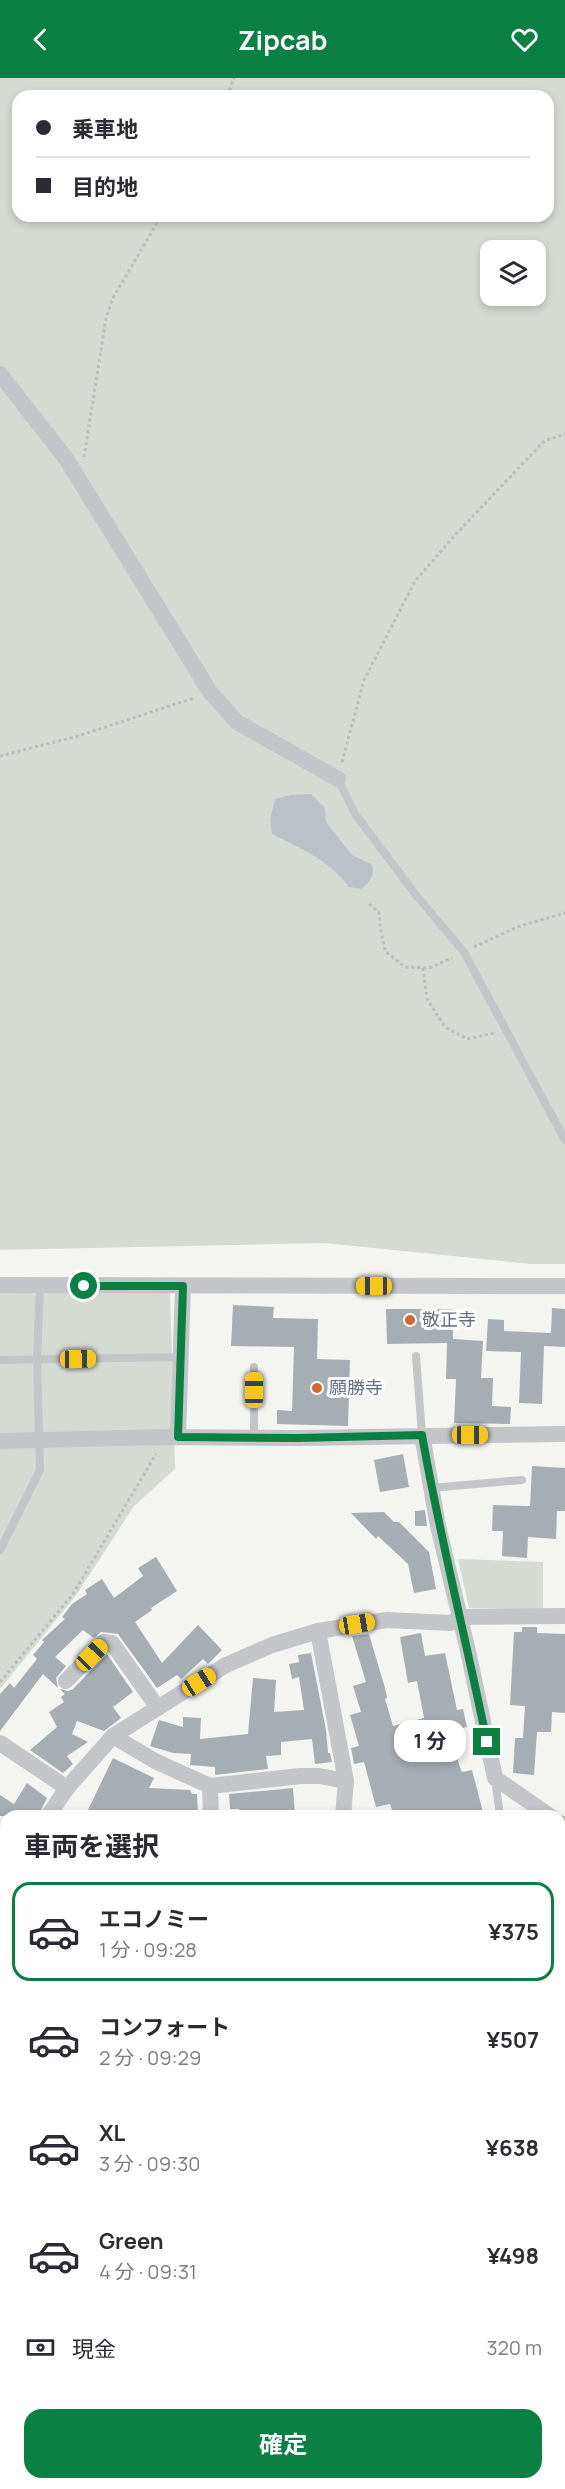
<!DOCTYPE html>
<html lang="ja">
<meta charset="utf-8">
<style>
:root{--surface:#fff;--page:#f2f2f3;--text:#2b2b33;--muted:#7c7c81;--line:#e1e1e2;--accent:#0b8043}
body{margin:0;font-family:Manrope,"Noto Sans JP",sans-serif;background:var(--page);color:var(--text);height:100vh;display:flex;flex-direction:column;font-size:22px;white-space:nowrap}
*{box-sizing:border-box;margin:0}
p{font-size:20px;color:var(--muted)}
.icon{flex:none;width:33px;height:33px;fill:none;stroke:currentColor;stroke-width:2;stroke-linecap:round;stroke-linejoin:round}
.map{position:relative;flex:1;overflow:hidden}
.side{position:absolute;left:0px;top:1732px;width:566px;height:680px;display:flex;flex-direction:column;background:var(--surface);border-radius:18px 18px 0 0;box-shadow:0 3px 9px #0003}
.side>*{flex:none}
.top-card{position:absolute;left:12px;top:12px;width:542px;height:132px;border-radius:18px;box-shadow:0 3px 9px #0003;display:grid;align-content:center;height:132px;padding:0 24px;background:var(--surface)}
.fabs{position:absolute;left:480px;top:162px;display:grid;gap:12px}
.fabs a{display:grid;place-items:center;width:66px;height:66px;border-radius:12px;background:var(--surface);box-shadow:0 3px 9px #0003;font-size:30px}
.end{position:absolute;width:27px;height:27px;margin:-14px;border:8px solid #0b8043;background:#fff;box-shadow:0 0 0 3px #fff}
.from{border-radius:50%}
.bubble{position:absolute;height:42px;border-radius:18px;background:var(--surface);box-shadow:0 3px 9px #0003;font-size:20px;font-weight:700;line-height:42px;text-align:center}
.car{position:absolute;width:18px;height:36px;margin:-18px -9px;border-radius:8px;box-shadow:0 0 4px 2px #0007;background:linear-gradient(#f5c518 24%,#345 0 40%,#f5c518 0 76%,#345 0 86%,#f5c518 0)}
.top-card b{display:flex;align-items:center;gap:21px;height:57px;font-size:22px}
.top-card b+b{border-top:2px solid var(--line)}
.top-card i{width:15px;height:15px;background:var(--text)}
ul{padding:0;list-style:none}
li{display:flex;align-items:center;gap:18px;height:99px;margin:0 12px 9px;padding:0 12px;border:3px solid transparent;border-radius:18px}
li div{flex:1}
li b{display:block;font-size:22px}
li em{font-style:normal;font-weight:700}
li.active{border-color:var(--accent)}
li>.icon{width:54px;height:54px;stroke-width:1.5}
h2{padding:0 24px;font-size:27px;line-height:72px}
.pay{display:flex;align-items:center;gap:15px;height:66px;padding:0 24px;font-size:22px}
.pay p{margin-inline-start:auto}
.button{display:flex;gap:12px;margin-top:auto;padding:12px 24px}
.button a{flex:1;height:69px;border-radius:18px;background:var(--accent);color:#fff;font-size:24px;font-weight:700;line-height:69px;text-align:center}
header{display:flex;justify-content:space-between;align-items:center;height:78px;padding:0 24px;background:var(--accent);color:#fff;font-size:27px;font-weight:700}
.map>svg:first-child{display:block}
.green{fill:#d5dbd2;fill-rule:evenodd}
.water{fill:#bac2c8}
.building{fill:#a7aeb3}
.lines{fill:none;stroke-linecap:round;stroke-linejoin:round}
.path{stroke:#babcbe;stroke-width:3;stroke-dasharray:3 3;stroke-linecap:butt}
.service{stroke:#c3c5c9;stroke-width:8}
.minor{stroke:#c3c5c9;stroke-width:16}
.route{stroke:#0b8043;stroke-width:8}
.poi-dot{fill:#d66630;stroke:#fff;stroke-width:2}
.labels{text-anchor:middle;stroke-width:6;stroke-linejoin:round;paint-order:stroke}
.poi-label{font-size:18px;fill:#657280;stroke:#fff;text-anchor:start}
</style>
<header><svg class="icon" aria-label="back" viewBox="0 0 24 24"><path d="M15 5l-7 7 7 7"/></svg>Zipcab<svg class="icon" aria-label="heart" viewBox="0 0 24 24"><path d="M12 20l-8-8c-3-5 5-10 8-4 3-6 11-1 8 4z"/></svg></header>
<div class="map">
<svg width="565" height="2411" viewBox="0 0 565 2411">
<rect width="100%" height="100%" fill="#f4f4f1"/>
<!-- green -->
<g class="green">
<path d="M 0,0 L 565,0 L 565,1186 L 531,1186 L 324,1165 L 0,1172 ZM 18,18 L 548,18 L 548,138 L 18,138 ZM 490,172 L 536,172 L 536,218 L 490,218 Z"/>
<path d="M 170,1208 L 175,1391 L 134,1428 L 77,1516 L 0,1611 L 0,1211 Z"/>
<path d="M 458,1481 L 543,1484 L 543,1532 L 469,1530 Z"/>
</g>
<!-- water -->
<path class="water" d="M 311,716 L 325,730 L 326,744 L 352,777 L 371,786 C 376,797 370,804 361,811 L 349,809 C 331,783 300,770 272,756 L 270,741 L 275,721 L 291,717 Z"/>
<!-- building -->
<g class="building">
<path d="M 233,1227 L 274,1229 L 273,1240 L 318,1241 L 317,1281 L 350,1282 L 348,1348 L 277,1346 L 277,1332 L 292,1333 L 294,1269 L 231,1268 Z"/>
<path d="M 552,1230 L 565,1231 L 565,1269 L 544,1268 L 542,1326 L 519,1325 L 521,1274 L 486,1273 L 488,1241 L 504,1242 L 504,1253 L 551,1255 Z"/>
<path d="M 386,1231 L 453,1231 L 453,1261 L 483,1263 L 481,1300 L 493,1300 L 492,1328 L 511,1329 L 510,1346 L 454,1345 L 456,1301 L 446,1301 L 447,1265 L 387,1266 Z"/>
<path d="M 403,1376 L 409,1409 L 380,1414 L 374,1382 Z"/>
<path d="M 532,1388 L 565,1390 L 565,1433 L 557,1433 L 556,1461 L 528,1459 L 527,1480 L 502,1478 L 503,1453 L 492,1453 L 493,1427 L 530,1428 Z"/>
<path d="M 425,1432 L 427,1448 L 415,1448 L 415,1433 Z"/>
<path d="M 384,1434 L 394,1444 L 399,1444 L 429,1474 L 436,1511 L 414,1515 L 408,1486 L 378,1458 L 376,1461 L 351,1435 Z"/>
<path d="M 156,1479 L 177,1513 L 151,1530 L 152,1532 L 135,1544 L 162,1585 L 198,1547 L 222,1572 L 208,1586 L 203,1581 L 181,1601 L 177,1597 L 157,1610 L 118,1556 L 101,1554 L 94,1560 L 83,1552 L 55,1579 L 66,1588 L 56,1600 L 58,1610 L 43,1596 L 0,1653 L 0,1616 L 10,1605 L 14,1610 L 37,1581 L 33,1577 L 44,1564 L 42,1562 L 65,1541 L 62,1539 L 72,1526 L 87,1516 L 85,1512 L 102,1501 L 114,1520 L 143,1498 L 138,1490 Z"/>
<path d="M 522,1549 L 537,1549 L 537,1555 L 565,1556 L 565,1635 L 552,1634 L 551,1654 L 537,1654 L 534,1697 L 513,1695 L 515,1660 L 523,1660 L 525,1628 L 510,1627 L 514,1554 L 522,1554 Z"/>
<path d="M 421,1555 L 425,1578 L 445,1575 L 457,1632 L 463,1631 L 467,1649 L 452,1653 L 459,1687 L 462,1694 L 472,1692 L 484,1738 L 394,1738 L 390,1726 L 376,1729 L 364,1684 L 354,1686 L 351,1670 L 359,1668 L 350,1637 L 361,1634 L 353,1608 L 366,1604 L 352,1558 L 369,1556 L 385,1610 L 387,1620 L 385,1621 L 393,1648 L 424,1640 L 417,1603 L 408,1605 L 400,1559 Z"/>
<path d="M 311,1575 L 326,1652 L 328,1675 L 330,1675 L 332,1684 L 315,1686 L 312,1661 L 281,1664 L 281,1677 L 266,1678 L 268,1691 L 215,1697 L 215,1689 L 190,1687 L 191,1676 L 173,1675 L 150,1668 L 159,1642 L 183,1649 L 183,1639 L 201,1640 L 200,1661 L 248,1656 L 253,1600 L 276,1602 L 274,1634 L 304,1632 L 299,1599 L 292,1601 L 289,1586 L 299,1584 L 298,1577 Z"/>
<path d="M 107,1576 L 133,1614 L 113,1629 L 121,1640 L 104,1653 L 77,1643 L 72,1656 L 88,1664 L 67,1678 L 73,1686 L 63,1695 L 30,1672 L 57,1649 L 49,1634 L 64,1624 L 61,1619 L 65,1616 L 60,1611 L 68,1613 L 73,1611 Z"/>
<path d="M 113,1680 L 154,1700 L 149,1710 L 190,1712 L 192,1716 L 197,1716 L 198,1738 L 96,1738 L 87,1734 Z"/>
<path d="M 27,1705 L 47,1720 L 38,1738 L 0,1738 L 0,1717 L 14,1726 Z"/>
<path d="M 293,1710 L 295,1738 L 240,1738 L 239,1731 L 230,1731 L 229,1716 Z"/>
</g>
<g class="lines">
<!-- path -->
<g class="path">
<path d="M 227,18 L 234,0"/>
<path d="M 84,379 L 106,240 L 113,220 L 161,138"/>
<path d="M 0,678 L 78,658 L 194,620"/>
<path d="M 342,684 L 364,602 L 415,503 L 457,455 L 544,363 L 565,356"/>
<path d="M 369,826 L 379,835 L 380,849 L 385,873 L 405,889 L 429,890 L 452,880"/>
<path d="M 474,869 L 517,849 L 565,835"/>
<path d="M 423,890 L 427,921 L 445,949 L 467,961 L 495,955"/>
<path d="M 0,1604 L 73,1516 L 156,1376"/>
</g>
<!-- service -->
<g class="service">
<path d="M 338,701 L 355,736 L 416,817 L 464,874 L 565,1062"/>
<path d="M 416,1278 L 422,1357"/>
<path d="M 0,1282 L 181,1279"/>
<path d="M 254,1359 L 254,1289"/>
<path d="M 431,1410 L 522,1402"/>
<path d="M 0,1472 L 40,1392 L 37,1282 L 40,1208"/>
<path d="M 495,1701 L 500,1738"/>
</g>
<!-- minor -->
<g class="minor">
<path d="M 0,296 L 67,382 L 210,614 L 237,644 L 338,701"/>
<path d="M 0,1207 L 565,1208"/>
<path d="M 422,1357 L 438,1448 L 468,1573 L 495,1700 L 550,1738"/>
<path d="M 178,1359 L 183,1208"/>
<path d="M 0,1363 L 165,1359 L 299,1360 L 565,1356"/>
<path d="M 318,1553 L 346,1703"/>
<path d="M 66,1603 L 104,1564 L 112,1565 L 158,1630"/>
<path d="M 113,1658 L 155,1683 L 210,1708 L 300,1698 L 319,1698 L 346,1703 L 343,1738"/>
<path d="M 0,1665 L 67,1710"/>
<path d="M 210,1708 L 211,1738"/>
<path d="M 48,1738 L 67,1710 L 113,1658 L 226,1587 L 272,1567 L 318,1553 L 387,1542 L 451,1545 L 461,1539 L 565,1538"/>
<path d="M 560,1745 L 565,1749"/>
<path d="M 0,1815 L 6,1806"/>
<path d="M 0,1980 L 6,1983"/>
<path d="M 0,2261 L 6,2248"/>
<path d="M 560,2289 L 565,2288"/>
<path d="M 249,2411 L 250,2406"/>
<path d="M 394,2411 L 396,2406"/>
</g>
</g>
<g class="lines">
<!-- route -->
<path class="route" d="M 84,1208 L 183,1208 L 178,1359 L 299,1360 L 422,1357 C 440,1460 466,1561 487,1664"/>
</g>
<!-- markers -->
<g class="poi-dot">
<circle cx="410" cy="1242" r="6"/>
<circle cx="317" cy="1310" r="6"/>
</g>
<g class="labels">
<!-- poi labels -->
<g class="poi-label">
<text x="422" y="1248">敬正寺</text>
<text x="329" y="1316">願勝寺</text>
</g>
</g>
</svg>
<div class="fabs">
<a><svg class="icon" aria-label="layers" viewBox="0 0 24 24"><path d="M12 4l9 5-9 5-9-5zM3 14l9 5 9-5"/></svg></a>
</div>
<i class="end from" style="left:84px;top:1208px"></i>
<i class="end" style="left:487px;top:1664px"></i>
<div class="bubble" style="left:394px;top:1642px;width:72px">1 分</div>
<i class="car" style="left:374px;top:1208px;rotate:270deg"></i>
<i class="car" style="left:78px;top:1281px;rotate:89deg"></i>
<i class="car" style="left:254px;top:1312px;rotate:0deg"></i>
<i class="car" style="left:470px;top:1357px;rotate:90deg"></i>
<i class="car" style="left:357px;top:1546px;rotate:81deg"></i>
<i class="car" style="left:92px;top:1577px;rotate:44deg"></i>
<i class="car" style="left:199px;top:1604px;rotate:58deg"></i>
<div class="top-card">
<b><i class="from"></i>乗車地</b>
<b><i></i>目的地</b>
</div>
<section class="side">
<h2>車両を選択</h2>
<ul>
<li class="active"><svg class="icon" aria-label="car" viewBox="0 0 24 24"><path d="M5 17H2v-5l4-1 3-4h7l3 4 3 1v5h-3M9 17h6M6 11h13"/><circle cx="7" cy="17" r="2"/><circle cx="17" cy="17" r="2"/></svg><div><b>エコノミー</b><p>1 分 · 09:28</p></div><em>¥375</em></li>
<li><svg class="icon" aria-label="car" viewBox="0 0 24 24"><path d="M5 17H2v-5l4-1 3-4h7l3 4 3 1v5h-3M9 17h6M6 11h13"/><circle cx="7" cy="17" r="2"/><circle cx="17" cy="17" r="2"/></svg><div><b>コンフォート</b><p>2 分 · 09:29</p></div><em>¥507</em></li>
<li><svg class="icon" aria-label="car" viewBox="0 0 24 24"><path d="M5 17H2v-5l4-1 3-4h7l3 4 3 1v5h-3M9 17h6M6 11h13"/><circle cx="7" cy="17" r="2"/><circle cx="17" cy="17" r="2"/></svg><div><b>XL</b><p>3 分 · 09:30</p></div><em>¥638</em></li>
<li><svg class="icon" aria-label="car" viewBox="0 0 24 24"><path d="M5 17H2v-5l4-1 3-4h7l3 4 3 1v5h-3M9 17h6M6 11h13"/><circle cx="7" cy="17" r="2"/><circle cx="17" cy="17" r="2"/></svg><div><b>Green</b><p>4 分 · 09:31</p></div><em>¥498</em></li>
</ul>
<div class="pay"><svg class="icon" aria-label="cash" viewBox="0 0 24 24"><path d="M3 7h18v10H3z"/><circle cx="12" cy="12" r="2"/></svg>現金<p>320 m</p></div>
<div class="button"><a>確定</a></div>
</section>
</div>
